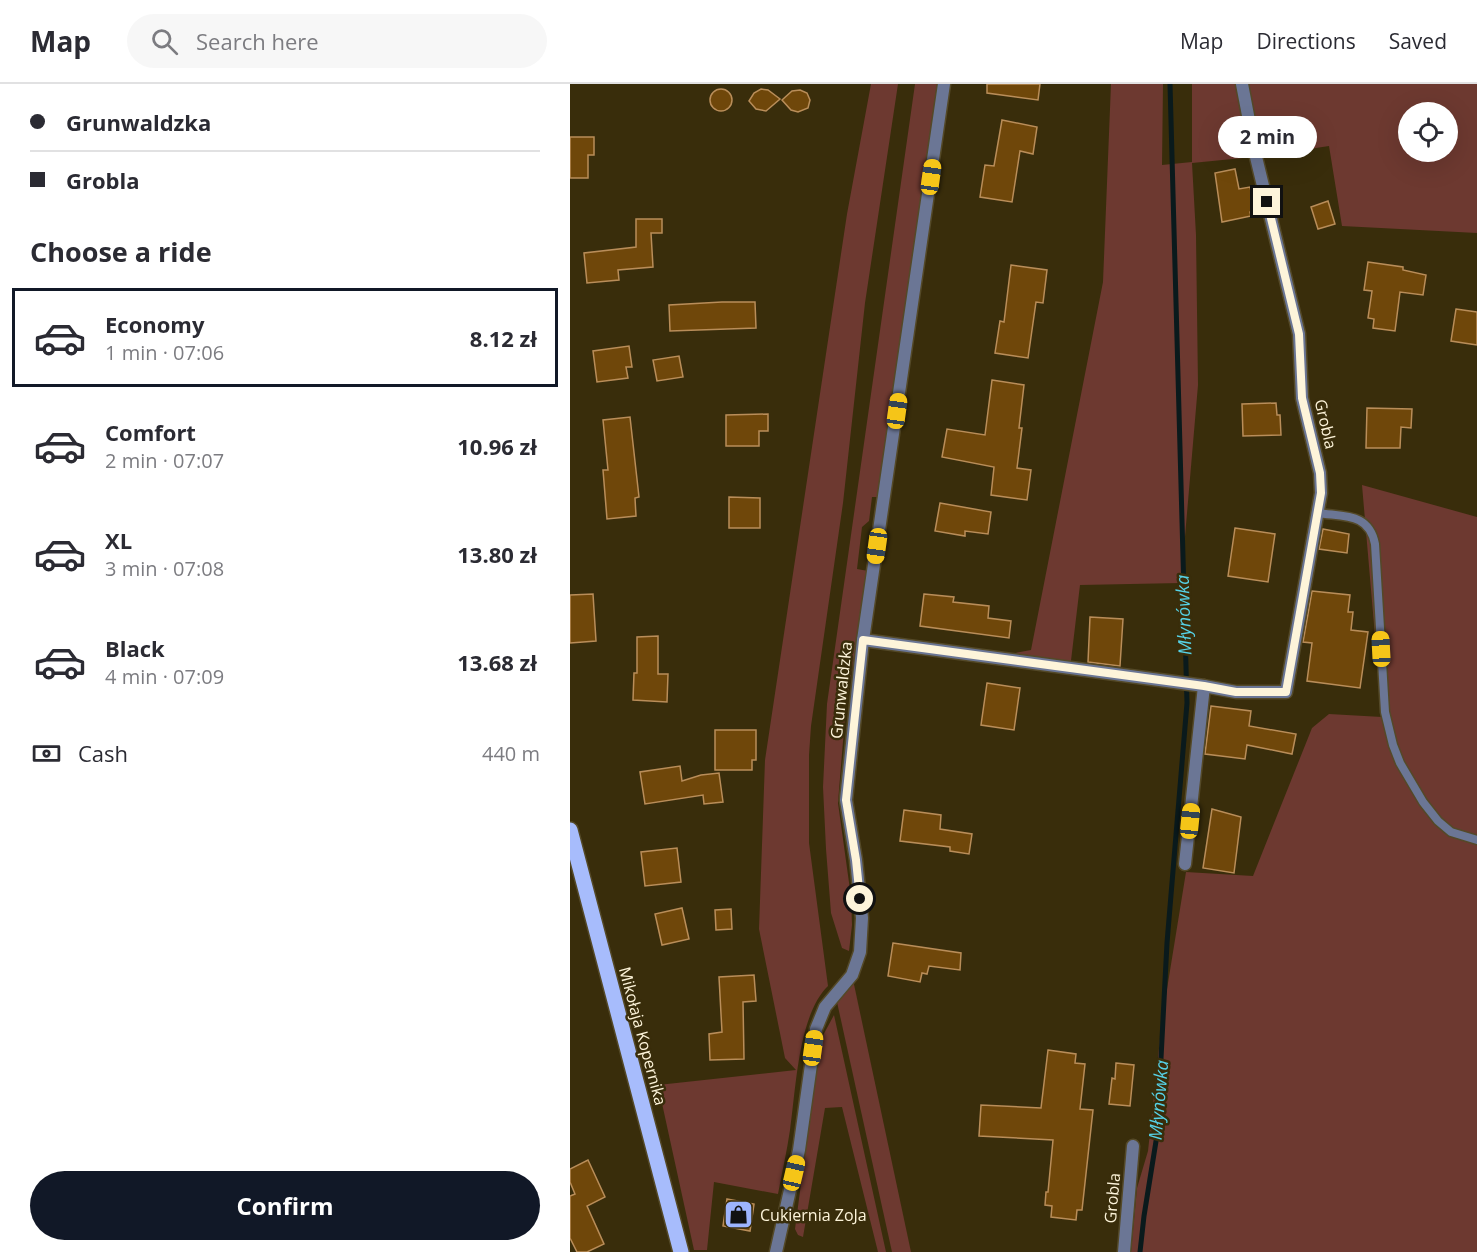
<!DOCTYPE html>
<meta charset="utf-8">
<style>
:root{--surface:#fff;--page:#f7f7f7;--text:#2b2b33;--muted:#7c7c81;--line:#e1e1e2;--accent:#111827}
body{margin:0;font-family:"Open Sans",sans-serif;background:var(--page);color:var(--text);height:100vh;display:flex;flex-direction:column;font-size:22px;white-space:nowrap}
*{box-sizing:border-box;margin:0}
p{font-size:20px;color:var(--muted)}
.icon{flex:none;width:33px;height:33px;fill:none;stroke:currentColor;stroke-width:2;stroke-linecap:round;stroke-linejoin:round}
.map{position:relative;flex:1;overflow:hidden}
.sheet{display:flex;flex-direction:column;background:var(--surface);width:570px}
.sheet>*{flex:none}
.hud{display:grid;align-content:center;height:132px;padding:0 30px;background:var(--surface)}
.buttons{position:absolute;left:828px;top:18px;display:grid;gap:12px}
.buttons a{display:grid;place-items:center;width:60px;height:60px;border-radius:50%;background:var(--surface);box-shadow:0 6px 24px #0002;font-size:30px}
.end{position:absolute;width:27px;height:27px;margin:-14px;border:8px solid #fdf4da;background:#111;box-shadow:0 0 0 3px #111}
.from{border-radius:50%}
.bubble{position:absolute;height:42px;border-radius:21px;background:var(--surface);box-shadow:0 6px 24px #0002;font-size:20px;font-weight:700;line-height:42px;text-align:center}
.car{position:absolute;width:18px;height:36px;margin:-18px -9px;border-radius:8px;box-shadow:0 0 4px 2px #0007;background:linear-gradient(#f5c518 24%,#345 0 40%,#f5c518 0 76%,#345 0 86%,#f5c518 0)}
.hud b{display:flex;align-items:center;gap:21px;height:57px;font-size:22px}
.hud b+b{border-top:2px solid var(--line)}
.hud i{width:15px;height:15px;background:var(--text)}
ul{padding:0;list-style:none}
li{display:flex;align-items:center;gap:18px;height:99px;margin:0 12px 9px;padding:0 18px;border:3px solid transparent;border-radius:0px}
li div{flex:1}
li b{display:block;font-size:22px}
li em{font-style:normal;font-weight:700}
li.on{border-color:var(--accent)}
li>.icon{width:54px;height:54px;stroke-width:1.5}
h2{padding:0 30px;font-size:27px;line-height:72px}
.pay{display:flex;align-items:center;gap:15px;height:66px;padding:0 30px;font-size:22px}
.pay p{margin-inline-start:auto}
.cta{display:flex;gap:12px;margin-top:auto;padding:12px 30px}
.cta a{flex:1;height:69px;border-radius:36px;background:var(--accent);color:#fff;font-size:24px;font-weight:700;line-height:69px;text-align:center}
header{display:flex;align-items:center;gap:36px;box-sizing:border-box;height:84px;padding:0 30px;background:var(--surface);border-bottom:2px solid var(--line)}
header strong{font-size:28px}
nav{display:flex;gap:33px;margin-inline-start:auto;font-size:21px}
.search{width:420px;height:54px;background:var(--page);display:flex;align-items:center;gap:15px;box-sizing:border-box;padding:0 21px;border-radius:33px;color:var(--muted);font-size:22px}
main{display:flex;flex:1;min-height:0}
.map>svg:first-child{display:block}
.green{fill:#6d3930;fill-rule:evenodd}
.lines{fill:none;stroke-linecap:round;stroke-linejoin:round}
.stream{stroke:#0a1a1c;stroke-width:5}
.building{fill:#6f470a;stroke:#b98d59;stroke-width:1.5}
.service-casing{stroke:#544928;stroke-width:11}
.minor-casing{stroke:#544928;stroke-width:15}
.primary-casing{stroke:#544928;stroke-width:18}
.service{stroke:#6b7695;stroke-width:8}
.minor{stroke:#6b7695;stroke-width:12}
.primary{stroke:#a7bcfc;stroke-width:15}
.route{stroke:#fdf4da;stroke-width:8}
.labels{text-anchor:middle;stroke-width:5;stroke-linejoin:round;paint-order:stroke}
.street-label{font-size:16px;fill:#fdf4da;stroke:#392d0b}
.poi-label{font-size:16px;fill:#fdf4da;stroke:#392d0b;text-anchor:start}
.water-label{font-size:18px;font-style:italic;fill:#56d2e7;stroke:#392d0b}
</style>
<header>
<strong>Map</strong>
<div class="search"><svg class="icon" aria-label="search" viewBox="0 0 24 24"><circle cx="10" cy="10" r="6"/><path d="M15 15l6 6"/></svg>Search here</div>
<nav><a>Map</a><a>Directions</a><a>Saved</a></nav>
</header>
<main>
<section class="sheet">
<div class="hud">
<b><i class="from"></i>Grunwaldzka</b>
<b><i></i>Grobla</b>
</div>
<h2>Choose a ride</h2>
<ul>
<li class="on"><svg class="icon" aria-label="car" viewBox="0 0 24 24"><path d="M5 17H2v-5l4-1 3-4h7l3 4 3 1v5h-3M9 17h6M6 11h13"/><circle cx="7" cy="17" r="2"/><circle cx="17" cy="17" r="2"/></svg><div><b>Economy</b><p>1 min · 07:06</p></div><em>8.12 zł</em></li>
<li><svg class="icon" aria-label="car" viewBox="0 0 24 24"><path d="M5 17H2v-5l4-1 3-4h7l3 4 3 1v5h-3M9 17h6M6 11h13"/><circle cx="7" cy="17" r="2"/><circle cx="17" cy="17" r="2"/></svg><div><b>Comfort</b><p>2 min · 07:07</p></div><em>10.96 zł</em></li>
<li><svg class="icon" aria-label="car" viewBox="0 0 24 24"><path d="M5 17H2v-5l4-1 3-4h7l3 4 3 1v5h-3M9 17h6M6 11h13"/><circle cx="7" cy="17" r="2"/><circle cx="17" cy="17" r="2"/></svg><div><b>XL</b><p>3 min · 07:08</p></div><em>13.80 zł</em></li>
<li><svg class="icon" aria-label="car" viewBox="0 0 24 24"><path d="M5 17H2v-5l4-1 3-4h7l3 4 3 1v5h-3M9 17h6M6 11h13"/><circle cx="7" cy="17" r="2"/><circle cx="17" cy="17" r="2"/></svg><div><b>Black</b><p>4 min · 07:09</p></div><em>13.68 zł</em></li>
</ul>
<div class="pay"><svg class="icon" aria-label="cash" viewBox="0 0 24 24"><path d="M3 7h18v10H3z"/><circle cx="12" cy="12" r="2"/></svg>Cash<p>440 m</p></div>
<div class="cta"><a>Confirm</a></div>
</section>
<div class="map">
<svg width="907" height="1168" viewBox="0 0 907 1168">
<rect width="100%" height="100%" fill="#392d0b"/>
<!-- green -->
<g class="green">
<path d="M 301,0 L 328,0 L 295,219 L 273,419 L 241,642 L 239,671 L 239,759 L 258,902 C 228,931 226,1006 220,1046 C 217,1067 212,1088 208,1110 L 144,1098 L 137,1166 L 124,1166 L 88,1001 L 226,986 L 215,974 L 189,845 L 195,676 L 277,130 Z"/>
<path d="M 345,0 L 367,0 L 308,413 L 302,413 L 299,437 L 292,443 L 287,485 L 298,487 L 276,621 L 269,706 L 268,719 L 281,813 L 282,841 L 279,867 L 272,864 L 261,829 L 256,765 L 253,703 L 257,620 Z"/>
<path d="M 541,0 L 593,0 L 592,81 L 622,78 L 622,0 L 667,0 L 683,73 L 622,79 L 626,151 L 628,301 L 611,499 L 510,501 L 500,585 L 418,574 L 461,566 L 533,198 Z"/>
<path d="M 672,0 L 907,0 L 907,149 L 772,142 L 759,62 L 686,73 ZM 838,28 L 878,28 L 878,68 L 838,68 Z"/>
<path d="M 792,401 L 907,433 L 907,1168 L 561,1168 L 567,1104 L 578,1067 L 592,936 L 616,788 L 683,792 L 742,644 L 759,630 L 812,633 Z"/>
<path d="M 282,891 L 341,1168 L 322,1168 L 265,909 Z"/>
<path d="M 264,931 L 316,1168 L 308,1168 L 272,1023 L 255,1024 L 233,1153 L 228,1151 L 225,1145 L 250,957 Z"/>
</g>
<g class="lines">
<!-- stream -->
<path class="stream" d="M 570,1168 L 574,1132 L 587,1051 L 597,859 L 617,619 L 600,0"/>
</g>
<!-- building -->
<g class="building">
<path d="M 417,0 L 470,0 L 468,16 L 417,9 Z"/>
<circle cx="151" cy="16" r="11"/>
<path d="M 191,5 L 198,6 L 210,15 L 196,27 L 186,25 L 179,17 L 184,9 Z"/>
<path d="M 230,6 L 237,9 L 240,16 L 238,24 L 228,28 L 221,26 L 212,16 L 222,7 Z"/>
<path d="M 432,36 L 467,43 L 463,70 L 450,67 L 442,118 L 410,113 L 415,81 L 424,82 Z"/>
<path d="M 0,53 L 24,53 L 24,71 L 18,71 L 18,94 L 0,94 Z"/>
<path d="M 665,85 L 669,105 L 680,103 L 686,127 L 680,128 L 681,132 L 652,138 L 645,89 Z"/>
<path d="M 758,117 L 765,140 L 748,145 L 741,123 Z"/>
<path d="M 66,135 L 92,135 L 92,149 L 81,149 L 83,183 L 48,186 L 49,196 L 17,199 L 14,169 L 66,163 Z"/>
<path d="M 798,178 L 833,183 L 833,186 L 856,191 L 853,211 L 830,208 L 825,247 L 803,244 L 804,235 L 798,234 L 802,207 L 794,206 Z"/>
<path d="M 441,181 L 477,186 L 473,219 L 466,218 L 458,274 L 425,269 L 430,237 L 434,238 Z"/>
<path d="M 152,218 L 185,218 L 186,244 L 100,247 L 99,221 Z"/>
<path d="M 886,225 L 907,228 L 907,261 L 881,257 Z"/>
<path d="M 59,262 L 62,283 L 56,283 L 58,294 L 27,298 L 23,267 Z"/>
<path d="M 109,272 L 113,293 L 87,297 L 83,276 Z"/>
<path d="M 422,296 L 454,301 L 449,344 L 452,344 L 447,384 L 461,386 L 457,416 L 421,411 L 424,383 L 372,373 L 377,345 L 415,351 Z"/>
<path d="M 706,319 L 707,331 L 710,331 L 711,351 L 673,352 L 672,320 Z"/>
<path d="M 797,324 L 842,325 L 841,344 L 831,343 L 830,364 L 796,364 Z"/>
<path d="M 198,330 L 198,347 L 189,347 L 189,362 L 156,362 L 156,331 Z"/>
<path d="M 60,333 L 69,413 L 65,414 L 66,432 L 37,435 L 33,386 L 38,386 L 33,336 Z"/>
<path d="M 159,413 L 190,414 L 190,444 L 159,444 Z"/>
<path d="M 370,419 L 421,428 L 418,450 L 395,447 L 395,452 L 365,447 Z"/>
<path d="M 665,444 L 705,450 L 698,498 L 658,492 Z"/>
<path d="M 753,445 L 779,450 L 777,469 L 749,465 Z"/>
<path d="M 742,507 L 780,511 L 778,528 L 783,528 L 781,546 L 798,548 L 790,604 L 737,597 L 742,559 L 733,558 Z"/>
<path d="M 23,510 L 26,557 L 0,559 L 0,511 Z"/>
<path d="M 354,510 L 384,513 L 383,518 L 419,522 L 418,534 L 441,537 L 439,554 L 350,542 Z"/>
<path d="M 520,533 L 553,535 L 550,582 L 518,578 Z"/>
<path d="M 88,552 L 88,590 L 98,590 L 97,618 L 63,616 L 64,589 L 67,589 L 67,553 Z"/>
<path d="M 417,599 L 450,604 L 444,646 L 411,641 Z"/>
<path d="M 641,622 L 681,627 L 679,642 L 726,650 L 722,670 L 677,661 L 675,675 L 635,670 Z"/>
<path d="M 145,646 L 186,646 L 186,676 L 182,676 L 182,686 L 145,686 Z"/>
<path d="M 110,682 L 112,697 L 131,691 L 149,689 L 153,718 L 134,720 L 133,711 L 75,720 L 70,688 Z"/>
<path d="M 642,725 L 671,733 L 664,789 L 633,784 Z"/>
<path d="M 334,726 L 371,731 L 370,745 L 402,750 L 399,770 L 380,767 L 380,763 L 330,757 Z"/>
<path d="M 107,764 L 111,798 L 75,802 L 71,768 Z"/>
<path d="M 112,824 L 119,855 L 92,861 L 85,830 Z"/>
<path d="M 161,825 L 162,845 L 146,846 L 145,826 Z"/>
<path d="M 323,859 L 391,869 L 390,886 L 359,882 L 357,890 L 352,889 L 350,898 L 318,892 Z"/>
<path d="M 184,891 L 186,917 L 173,918 L 174,975 L 140,976 L 139,950 L 152,948 L 149,893 Z"/>
<path d="M 478,966 L 506,970 L 505,979 L 515,980 L 510,1025 L 523,1026 L 512,1126 L 507,1126 L 506,1136 L 481,1133 L 482,1122 L 475,1121 L 476,1108 L 478,1108 L 483,1056 L 409,1052 L 411,1021 L 471,1024 Z"/>
<path d="M 546,979 L 564,981 L 560,1022 L 539,1020 L 542,994 L 545,995 Z"/>
<path d="M 18,1076 L 35,1113 L 17,1122 L 34,1160 L 17,1168 L 7,1168 L 0,1154 L 0,1112 L 5,1110 L 0,1098 L 0,1085 Z"/>
<path d="M 157,1115 L 184,1120 L 180,1147 L 153,1142 Z"/>
</g>
<g class="lines">
<defs>
<path id="service" d="M 748,429 C 775,433 799,429 805,460 L 815,628 L 823,661 L 830,679 L 853,718 L 868,737 L 881,748 L 907,756"/>
<g id="minor">
<path d="M 293,556 L 634,602 L 666,608 L 716,608 L 751,409 L 750,389 L 732,314 L 729,250 L 686,73 L 672,0"/>
<path d="M 615,780 L 634,602"/>
<path d="M 206,1168 L 229,1066 L 246,945 L 255,923 L 282,891 L 290,868 L 292,834 L 286,776 L 276,716 L 293,556 L 374,0"/>
<path d="M 554,1168 L 563,1062"/>
</g>
<path id="primary" d="M 0,746 L 111,1168"/>
</defs>
<!-- service casing -->
<use href="#service" class="service-casing"/>
<!-- minor casing -->
<use href="#minor" class="minor-casing"/>
<!-- primary casing -->
<use href="#primary" class="primary-casing"/>
<!-- service -->
<use href="#service" class="service"/>
<!-- minor -->
<use href="#minor" class="minor"/>
<!-- primary -->
<use href="#primary" class="primary"/>
</g>
<g class="lines">
<!-- route -->
<path class="route" d="M 290,815 L 286,776 L 276,716 L 293,556 L 634,602 L 666,608 L 716,608 L 751,409 L 750,389 L 732,314 L 729,250 L 697,118"/>
</g>
<!-- icons -->
<defs>
<symbol id="shop-square" viewBox="-11 -11 22 22"><rect x="-9" y="-9" width="18" height="18" rx="4" fill="#9db4fd" stroke="#392d0b"/><path d="M-5-2.5h2.3a2.7 3.5 0 0 1 5.4 0H5L5.5 6h-11ZM-1.5-2.5h3a1.5 2.3 0 0 0-3 0Z" fill="#111"/></symbol>
</defs>
<g fill-rule="evenodd">
<use href="#shop-square" x="152" y="1114" width="33" height="33"/>
</g>
<g class="labels">
<!-- street labels -->
<g class="street-label">
<text transform="translate(756 340) rotate(77)" y="6">Grobla</text>
<text transform="translate(271 606) rotate(-84)" y="6">Grunwaldzka</text>
<text transform="translate(73 952) rotate(75)" y="6">Mikołaja Kopernika</text>
<text transform="translate(542 1114) rotate(-85)" y="6">Grobla</text>
</g>
<!-- poi labels -->
<g class="poi-label">
<text x="190" y="1137">Cukiernia ZoJa</text>
</g>
<!-- water labels -->
<g class="water-label">
<text transform="translate(614 531) rotate(-92)" y="6">Młynówka</text>
<text transform="translate(589 1016) rotate(-85)" y="6">Młynówka</text>
</g>
</g>
</svg>
<div class="buttons">
<a><svg class="icon" aria-label="locate" viewBox="0 0 24 24"><circle cx="12" cy="12" r="6"/><path d="M12 2v4M12 18v4M2 12h4M18 12h4"/></svg></a>
</div>
<i class="end from" style="left:290px;top:815px"></i>
<i class="end" style="left:697px;top:118px"></i>
<div class="bubble" style="left:648px;top:32px;width:99px">2 min</div>
<i class="car" style="left:361px;top:93px;rotate:8deg"></i>
<i class="car" style="left:327px;top:327px;rotate:8deg"></i>
<i class="car" style="left:307px;top:462px;rotate:188deg"></i>
<i class="car" style="left:811px;top:565px;rotate:357deg"></i>
<i class="car" style="left:620px;top:737px;rotate:6deg"></i>
<i class="car" style="left:243px;top:964px;rotate:8deg"></i>
<i class="car" style="left:224px;top:1089px;rotate:13deg"></i>
</div>
</main>
